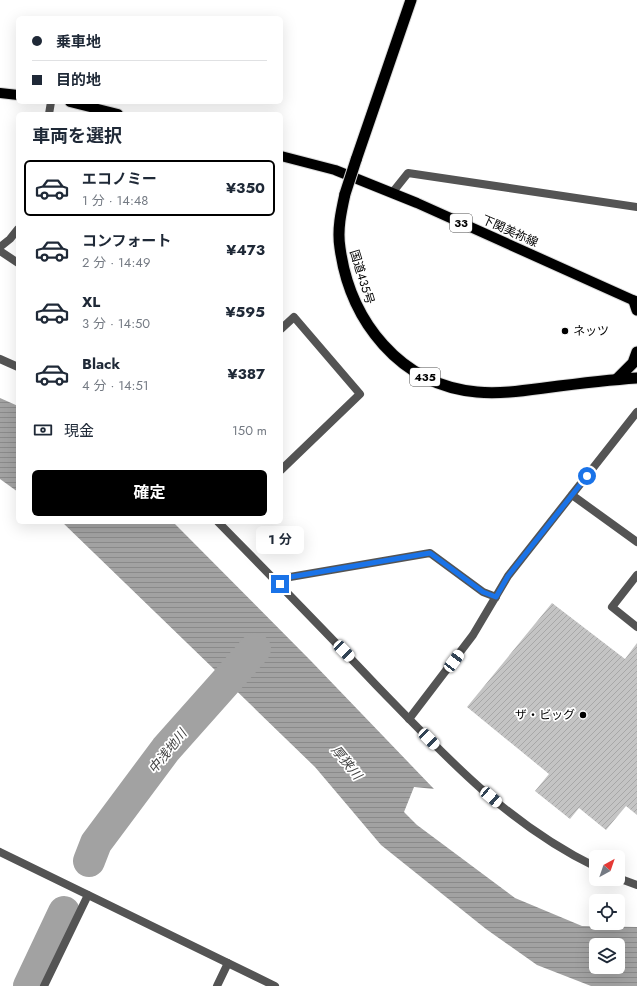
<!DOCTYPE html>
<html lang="ja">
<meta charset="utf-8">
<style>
:root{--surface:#fff;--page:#f6f6f7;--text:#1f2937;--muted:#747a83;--line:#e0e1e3;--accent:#000}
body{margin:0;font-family:Jost,"Noto Sans JP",sans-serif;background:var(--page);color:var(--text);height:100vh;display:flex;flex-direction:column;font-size:15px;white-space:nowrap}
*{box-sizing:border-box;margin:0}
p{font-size:13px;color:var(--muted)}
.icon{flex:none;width:22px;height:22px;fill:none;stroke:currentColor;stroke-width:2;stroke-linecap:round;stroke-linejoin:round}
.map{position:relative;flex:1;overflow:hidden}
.drawer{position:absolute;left:16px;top:112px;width:267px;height:412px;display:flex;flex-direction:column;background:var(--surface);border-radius:6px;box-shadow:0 4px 16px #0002}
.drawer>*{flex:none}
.banner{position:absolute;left:16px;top:16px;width:267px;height:88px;border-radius:6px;box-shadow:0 4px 16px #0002;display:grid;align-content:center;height:88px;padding:0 16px;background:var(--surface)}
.needle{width:26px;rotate:40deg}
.controls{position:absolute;left:589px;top:850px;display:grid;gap:8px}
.controls a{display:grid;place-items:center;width:36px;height:36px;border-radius:6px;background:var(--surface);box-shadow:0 4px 16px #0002;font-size:20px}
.end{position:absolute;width:18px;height:18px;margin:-9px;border:5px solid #1a73e8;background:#fff;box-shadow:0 0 0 2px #fff}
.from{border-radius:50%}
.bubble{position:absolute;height:28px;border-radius:6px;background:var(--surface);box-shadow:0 4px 16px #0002;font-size:13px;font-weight:700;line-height:28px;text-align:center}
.car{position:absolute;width:12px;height:24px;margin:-12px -6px;border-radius:5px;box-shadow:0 0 3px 1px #0007;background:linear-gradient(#fff 24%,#345 0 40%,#fff 0 76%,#345 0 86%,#fff 0)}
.banner b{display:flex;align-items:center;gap:14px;height:38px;font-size:15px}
.banner b+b{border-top:1px solid var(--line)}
.banner i{width:10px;height:10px;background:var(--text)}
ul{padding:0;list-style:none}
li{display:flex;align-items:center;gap:12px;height:56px;margin:0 8px 6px;padding:0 8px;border:2px solid transparent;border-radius:6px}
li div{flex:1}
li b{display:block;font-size:15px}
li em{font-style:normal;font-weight:700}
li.current{border-color:var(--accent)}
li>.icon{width:36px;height:36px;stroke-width:1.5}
h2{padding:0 16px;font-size:18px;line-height:48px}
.pay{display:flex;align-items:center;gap:10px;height:44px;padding:0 16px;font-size:15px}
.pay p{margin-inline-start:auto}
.primary-button{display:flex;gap:8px;margin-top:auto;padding:8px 16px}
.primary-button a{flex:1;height:46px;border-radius:6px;background:var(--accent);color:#fff;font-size:16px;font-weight:700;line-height:46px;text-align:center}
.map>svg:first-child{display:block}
.water{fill:url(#water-rules);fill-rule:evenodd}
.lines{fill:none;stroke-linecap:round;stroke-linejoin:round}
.river{stroke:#a2a2a2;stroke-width:32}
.building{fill:url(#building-hatch)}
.primary-casing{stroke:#dbdbdb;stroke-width:12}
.trunk-casing{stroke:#dbdbdb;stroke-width:13}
.service{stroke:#545454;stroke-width:8}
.minor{stroke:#545454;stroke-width:8}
.tertiary{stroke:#545454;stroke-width:8}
.primary{stroke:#000;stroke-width:10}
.trunk{stroke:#000;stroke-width:11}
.trunk-bridge-casing{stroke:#dbdbdb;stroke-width:13;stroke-linecap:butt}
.trunk-bridge{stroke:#000;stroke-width:11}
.route{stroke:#1a73e8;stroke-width:5}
.poi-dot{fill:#000;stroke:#fff;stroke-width:1.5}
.labels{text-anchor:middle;stroke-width:3.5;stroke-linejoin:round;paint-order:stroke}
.shield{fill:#fff;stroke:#4c4c4c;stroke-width:1}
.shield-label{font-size:11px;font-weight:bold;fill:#000}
.street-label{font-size:12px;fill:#000;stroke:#fff}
.poi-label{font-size:12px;fill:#000;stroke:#fff;text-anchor:start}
.water-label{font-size:13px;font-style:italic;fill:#434343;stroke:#fff}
</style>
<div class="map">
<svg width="637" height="986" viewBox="0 0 637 986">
<defs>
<pattern id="water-rules" width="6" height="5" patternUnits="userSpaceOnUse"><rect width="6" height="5" fill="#a2a2a2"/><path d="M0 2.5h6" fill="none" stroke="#8a8a8a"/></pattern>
<pattern id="building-hatch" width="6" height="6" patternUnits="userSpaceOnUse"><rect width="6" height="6" fill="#c4c4c4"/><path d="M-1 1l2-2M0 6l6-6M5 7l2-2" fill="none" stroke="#a7a7a7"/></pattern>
</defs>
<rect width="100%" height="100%" fill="#fff"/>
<!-- water -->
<g class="water">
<path d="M 0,398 L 18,406 L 18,492 L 0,479 Z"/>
<path d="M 62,522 L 173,522 L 311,661 L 434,789 L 414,787 L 404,812 L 417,825 L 515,898 L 582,926 L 637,927 L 637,986 L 591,986 L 537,965 L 486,929 L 381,845 L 315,767 ZM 596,945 L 618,945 L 618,967 L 596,967 Z"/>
</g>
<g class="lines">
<!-- river -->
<g class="river">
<path d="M 89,861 L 96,843 L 166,749 L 255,649"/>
<path d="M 29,986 L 64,912"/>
</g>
</g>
<!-- building -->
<path class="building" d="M 552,603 L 625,659 L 637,643 L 637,815 L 626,806 L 606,830 L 579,808 L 570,819 L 535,791 L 549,774 L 467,707 Z"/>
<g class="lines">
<defs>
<g id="primary">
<path d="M 0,93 L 18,95"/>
<path d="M 70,102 L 118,114"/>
<path d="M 281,156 L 335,170 L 417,203 L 637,302"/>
</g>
<g id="trunk">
<path d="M 356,160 L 411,0"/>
<path d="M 345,194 C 341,212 337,230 340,248 C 350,321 400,385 477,392 C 499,394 521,391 544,388 C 575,384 606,380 637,378"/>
<path d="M 634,301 L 637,310"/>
<path d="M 617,379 L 633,363 L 637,352"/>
</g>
</defs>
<!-- primary casing -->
<use href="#primary" class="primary-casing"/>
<!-- trunk casing -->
<use href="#trunk" class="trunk-casing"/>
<!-- service -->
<g class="service">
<path d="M 572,495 L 637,542"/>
<path d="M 637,575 L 612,607 L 637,627"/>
</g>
<!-- minor -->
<g class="minor">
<path d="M 49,114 L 51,102"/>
<path d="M 392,193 L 408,173 L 637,207"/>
<path d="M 0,247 L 10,239 L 18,229"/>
<path d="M 0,251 L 18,263"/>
<path d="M 281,329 L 294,317 L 360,394 L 281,470"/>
<path d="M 0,359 L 18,367"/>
<path d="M 218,522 C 271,576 324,630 376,685 C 444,755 507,824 596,867"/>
<path d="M 280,584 L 290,577 L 430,553 L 483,592 L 496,597"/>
<path d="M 409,719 L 473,635 L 508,576 L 637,412"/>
<path d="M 618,878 L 637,885"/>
<path d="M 44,986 L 88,895"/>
<path d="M 217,986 L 228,963"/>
</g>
<!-- tertiary -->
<path class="tertiary" d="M 0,852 L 275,986"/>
<!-- primary -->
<use href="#primary" class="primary"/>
<!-- trunk -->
<use href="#trunk" class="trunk"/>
<defs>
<path id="trunk-bridge" d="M 345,194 L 356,160"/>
</defs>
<!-- trunk-bridge casing -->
<use href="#trunk-bridge" class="trunk-bridge-casing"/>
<!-- trunk-bridge -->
<use href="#trunk-bridge" class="trunk-bridge"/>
</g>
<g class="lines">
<!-- route -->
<path class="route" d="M 280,584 L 290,577 L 430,553 L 483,592 L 496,597 L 508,576 L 587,476"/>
</g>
<!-- markers -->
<g class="poi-dot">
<circle cx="565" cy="331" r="4"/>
<circle cx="583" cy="715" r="4"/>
</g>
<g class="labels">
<!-- shield labels -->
<g class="shield">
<rect x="450" y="214" width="22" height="18" rx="3"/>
<rect x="410" y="368" width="30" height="18" rx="3"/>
</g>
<g class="shield-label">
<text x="461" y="227">33</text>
<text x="425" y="381">435</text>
</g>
<!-- street labels -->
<g class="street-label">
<text transform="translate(510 231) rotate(24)" y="4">下関美祢線</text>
<text transform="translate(362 277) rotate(73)" y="4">国道435号</text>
</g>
<!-- poi labels -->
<g class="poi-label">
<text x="573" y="335">ネッツ</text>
<text x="575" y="719" text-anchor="end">ザ・ビッグ</text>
</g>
<!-- water labels -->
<g class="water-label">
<text transform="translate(167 751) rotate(-51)" y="5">中浅地川</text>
<text transform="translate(347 762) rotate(51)" y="5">厚狭川</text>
</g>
</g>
</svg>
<div class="controls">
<a><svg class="needle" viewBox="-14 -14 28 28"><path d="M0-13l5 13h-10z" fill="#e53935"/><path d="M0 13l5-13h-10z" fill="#747a83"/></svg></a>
<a><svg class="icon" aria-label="locate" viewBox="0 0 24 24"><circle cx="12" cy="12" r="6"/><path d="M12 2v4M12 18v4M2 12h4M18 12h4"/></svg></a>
<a><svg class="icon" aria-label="layers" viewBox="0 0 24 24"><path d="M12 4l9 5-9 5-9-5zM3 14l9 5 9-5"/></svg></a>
</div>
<i class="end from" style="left:587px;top:476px"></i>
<i class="end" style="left:280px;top:584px"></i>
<div class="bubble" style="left:256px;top:526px;width:48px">1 分</div>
<i class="car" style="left:344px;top:651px;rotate:136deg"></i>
<i class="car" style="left:454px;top:661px;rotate:37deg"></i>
<i class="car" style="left:429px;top:739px;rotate:135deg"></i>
<i class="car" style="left:491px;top:797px;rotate:131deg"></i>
<div class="banner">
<b><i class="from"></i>乗車地</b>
<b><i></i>目的地</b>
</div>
<section class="drawer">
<h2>車両を選択</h2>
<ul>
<li class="current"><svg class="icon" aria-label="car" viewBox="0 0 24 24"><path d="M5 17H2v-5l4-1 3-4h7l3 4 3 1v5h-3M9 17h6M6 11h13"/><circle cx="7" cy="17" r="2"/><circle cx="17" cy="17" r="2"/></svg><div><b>エコノミー</b><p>1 分 · 14:48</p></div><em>¥350</em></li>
<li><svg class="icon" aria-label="car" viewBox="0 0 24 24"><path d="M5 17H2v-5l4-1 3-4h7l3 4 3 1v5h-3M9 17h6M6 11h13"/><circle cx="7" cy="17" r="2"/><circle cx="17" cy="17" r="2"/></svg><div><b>コンフォート</b><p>2 分 · 14:49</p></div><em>¥473</em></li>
<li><svg class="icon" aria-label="car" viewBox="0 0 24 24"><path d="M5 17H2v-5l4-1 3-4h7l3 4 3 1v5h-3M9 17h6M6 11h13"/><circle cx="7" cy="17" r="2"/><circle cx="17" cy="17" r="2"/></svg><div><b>XL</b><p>3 分 · 14:50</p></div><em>¥595</em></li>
<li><svg class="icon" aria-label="car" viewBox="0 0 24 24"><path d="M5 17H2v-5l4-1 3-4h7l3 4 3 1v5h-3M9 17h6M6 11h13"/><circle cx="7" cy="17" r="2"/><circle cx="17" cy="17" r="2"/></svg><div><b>Black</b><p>4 分 · 14:51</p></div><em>¥387</em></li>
</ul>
<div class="pay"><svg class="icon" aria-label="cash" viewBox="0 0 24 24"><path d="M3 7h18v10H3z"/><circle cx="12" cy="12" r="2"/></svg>現金<p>150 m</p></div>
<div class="primary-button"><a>確定</a></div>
</section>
</div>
